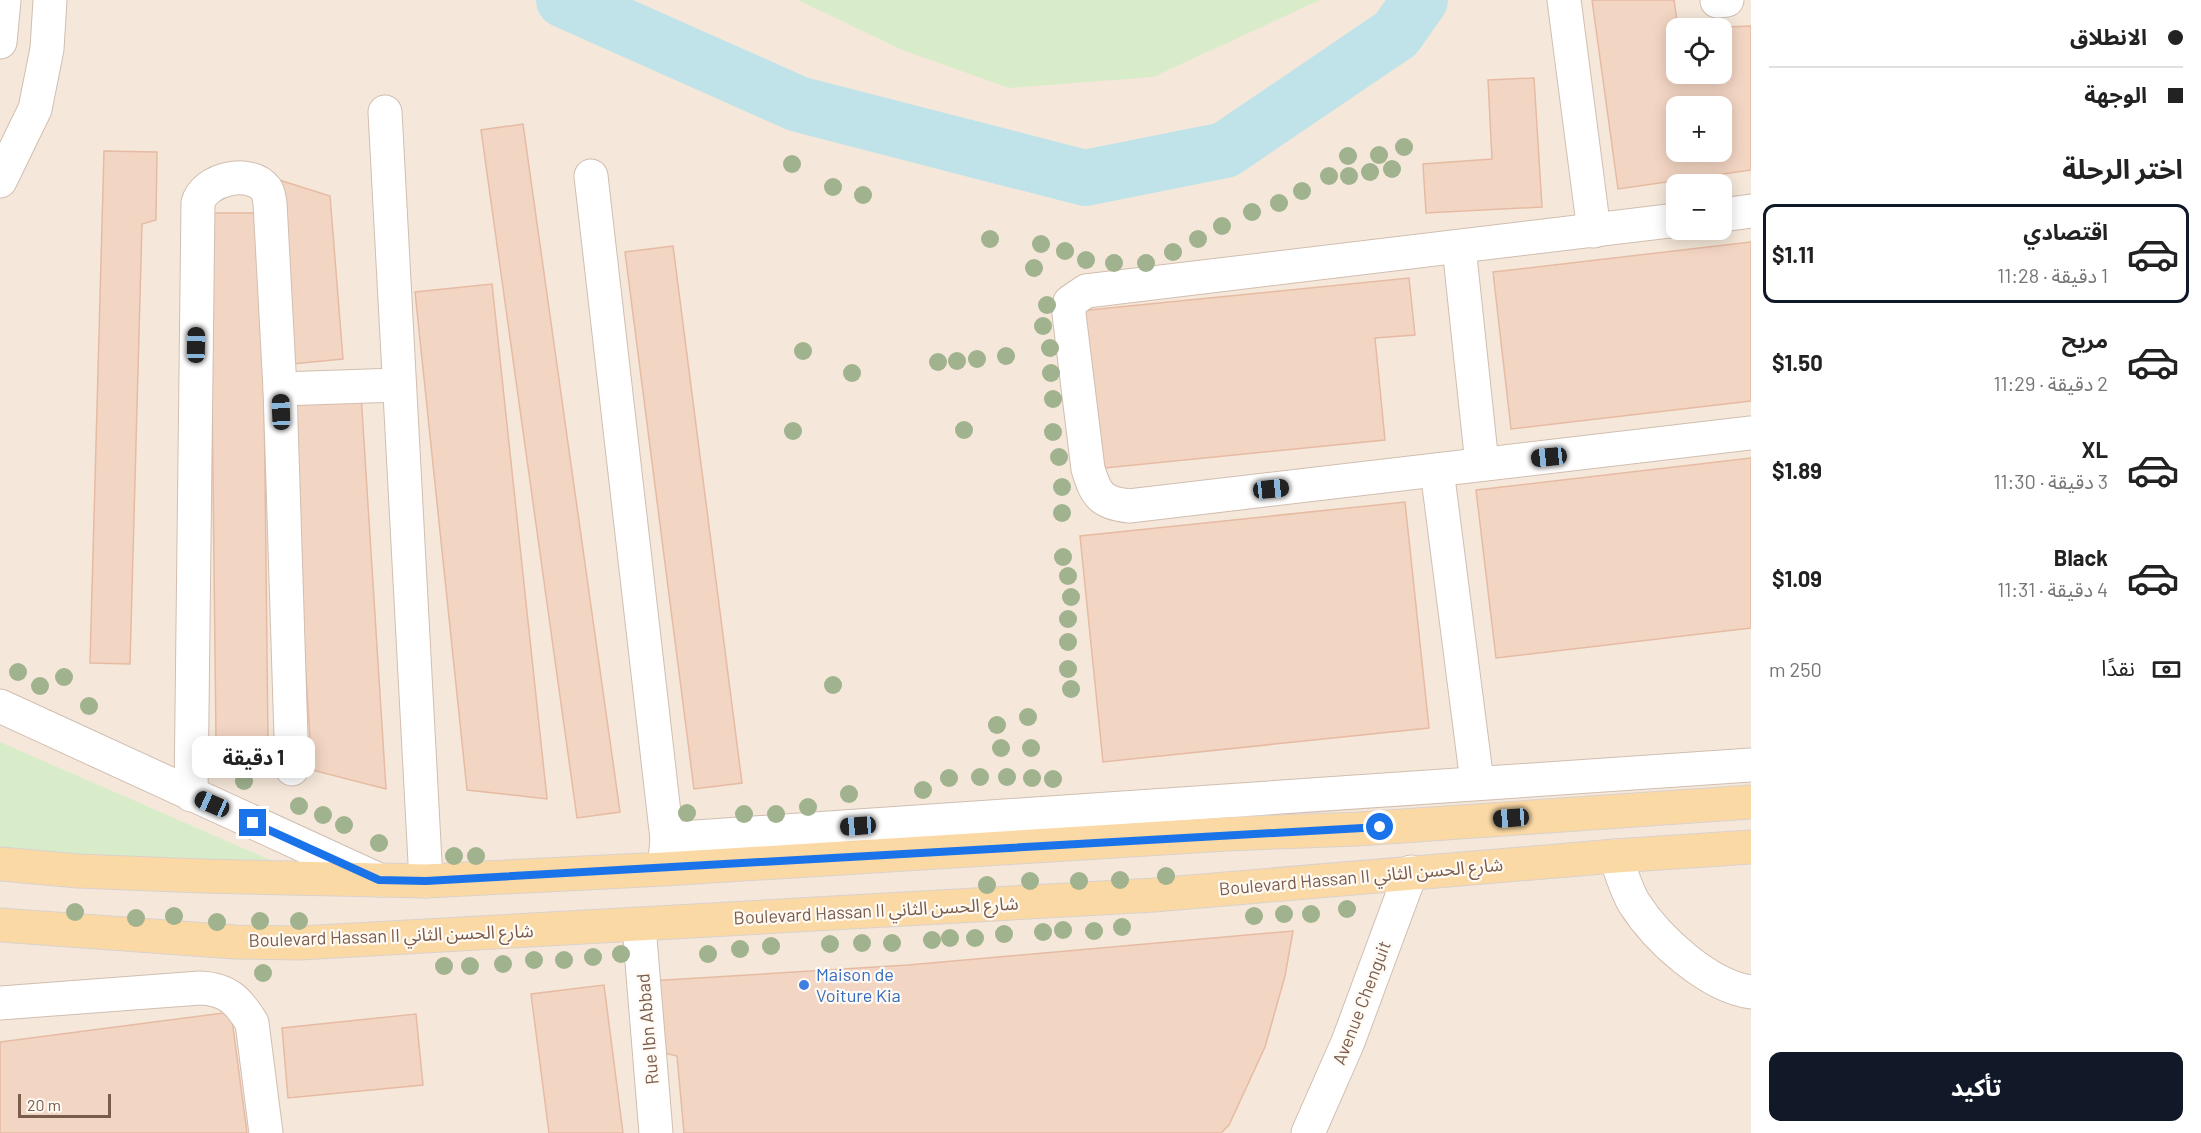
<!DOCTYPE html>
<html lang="ar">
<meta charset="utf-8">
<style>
:root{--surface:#fff;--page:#f2f2f2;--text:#222;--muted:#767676;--line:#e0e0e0;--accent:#111827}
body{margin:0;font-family:Barlow,"Noto Sans Arabic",sans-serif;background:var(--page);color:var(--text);direction:rtl;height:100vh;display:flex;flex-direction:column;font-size:22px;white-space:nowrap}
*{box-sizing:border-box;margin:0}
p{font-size:20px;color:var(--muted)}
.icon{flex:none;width:33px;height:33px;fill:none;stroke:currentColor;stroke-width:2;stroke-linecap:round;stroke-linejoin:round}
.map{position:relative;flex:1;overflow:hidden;direction:ltr}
.panel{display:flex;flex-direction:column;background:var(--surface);width:450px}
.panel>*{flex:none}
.top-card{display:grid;align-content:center;height:132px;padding:0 18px;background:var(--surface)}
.buttons{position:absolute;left:1666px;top:18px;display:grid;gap:12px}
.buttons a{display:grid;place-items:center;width:66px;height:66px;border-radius:12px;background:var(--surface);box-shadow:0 3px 15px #0003;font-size:30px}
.scale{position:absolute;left:18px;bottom:15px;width:93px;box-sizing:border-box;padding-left:6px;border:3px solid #7a5c4d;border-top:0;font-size:16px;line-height:21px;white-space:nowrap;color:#7a5c4d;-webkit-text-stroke:4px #fffaf3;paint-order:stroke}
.end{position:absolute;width:27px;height:27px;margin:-14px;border:8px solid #1a73e8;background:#fff;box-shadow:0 0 0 3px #fff}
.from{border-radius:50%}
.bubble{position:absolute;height:42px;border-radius:12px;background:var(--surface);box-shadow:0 3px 15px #0003;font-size:20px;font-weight:700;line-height:42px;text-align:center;direction:rtl}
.car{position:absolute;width:18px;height:36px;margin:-18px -9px;border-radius:8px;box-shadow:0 0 4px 2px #0007;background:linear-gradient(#222 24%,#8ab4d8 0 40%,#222 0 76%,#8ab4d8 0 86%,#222 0)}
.top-card b{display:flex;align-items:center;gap:21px;height:57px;font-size:22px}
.top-card b+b{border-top:2px solid var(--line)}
.top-card i{width:15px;height:15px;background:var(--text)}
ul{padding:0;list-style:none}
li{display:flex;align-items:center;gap:18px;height:99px;margin:0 12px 9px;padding:0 6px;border:3px solid transparent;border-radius:12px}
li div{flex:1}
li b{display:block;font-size:22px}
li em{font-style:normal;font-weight:700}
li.selected{border-color:var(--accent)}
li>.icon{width:54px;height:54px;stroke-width:1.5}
h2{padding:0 18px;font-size:27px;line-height:72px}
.pay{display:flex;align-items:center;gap:15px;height:66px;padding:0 18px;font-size:22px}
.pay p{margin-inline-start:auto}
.cta{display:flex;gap:12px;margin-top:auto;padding:12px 18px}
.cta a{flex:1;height:69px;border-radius:12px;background:var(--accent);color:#fff;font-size:24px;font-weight:700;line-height:69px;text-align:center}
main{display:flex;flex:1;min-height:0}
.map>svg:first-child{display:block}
.residential{fill:#f5e8da;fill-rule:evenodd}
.green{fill:#d8ecc9}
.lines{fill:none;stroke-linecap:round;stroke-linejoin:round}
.river{stroke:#bfe3e8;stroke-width:56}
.building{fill:#f3d5c3;stroke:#e6bba3;stroke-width:1.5;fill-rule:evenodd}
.minor-casing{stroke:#d1beb0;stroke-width:35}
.major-casing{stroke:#dad1cd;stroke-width:35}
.minor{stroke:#fff;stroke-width:33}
.major{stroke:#fbd9a5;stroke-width:33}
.tree{fill:#a0b28e}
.route{stroke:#1a73e8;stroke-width:8}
.shop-dot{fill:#3f7fe0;stroke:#fffaf3;stroke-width:2}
.labels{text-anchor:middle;stroke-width:4.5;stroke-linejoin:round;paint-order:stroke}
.street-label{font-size:18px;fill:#7a5c4d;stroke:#fffaf3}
.shop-label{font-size:18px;fill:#366cbe;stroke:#fffaf3;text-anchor:start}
</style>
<main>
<section class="panel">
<div class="top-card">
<b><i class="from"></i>الانطلاق</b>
<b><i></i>الوجهة</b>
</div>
<h2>اختر الرحلة</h2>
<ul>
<li class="selected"><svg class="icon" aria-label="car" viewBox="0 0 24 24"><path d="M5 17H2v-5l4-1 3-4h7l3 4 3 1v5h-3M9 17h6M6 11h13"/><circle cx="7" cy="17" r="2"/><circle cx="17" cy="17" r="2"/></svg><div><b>اقتصادي</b><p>1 دقيقة · 11:28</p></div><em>$1.11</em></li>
<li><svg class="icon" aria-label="car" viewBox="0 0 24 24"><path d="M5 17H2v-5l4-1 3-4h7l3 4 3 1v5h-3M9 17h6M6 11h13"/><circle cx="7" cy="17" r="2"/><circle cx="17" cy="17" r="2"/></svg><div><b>مريح</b><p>2 دقيقة · 11:29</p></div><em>$1.50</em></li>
<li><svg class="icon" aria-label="car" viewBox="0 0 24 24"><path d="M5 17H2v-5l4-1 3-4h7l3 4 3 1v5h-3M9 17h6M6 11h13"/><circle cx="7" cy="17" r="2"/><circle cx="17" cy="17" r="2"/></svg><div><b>XL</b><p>3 دقيقة · 11:30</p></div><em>$1.89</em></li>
<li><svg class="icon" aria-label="car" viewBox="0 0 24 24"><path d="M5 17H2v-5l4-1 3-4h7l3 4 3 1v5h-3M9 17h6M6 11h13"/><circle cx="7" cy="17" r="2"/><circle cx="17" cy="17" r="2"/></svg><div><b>Black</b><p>4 دقيقة · 11:31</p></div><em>$1.09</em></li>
</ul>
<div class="pay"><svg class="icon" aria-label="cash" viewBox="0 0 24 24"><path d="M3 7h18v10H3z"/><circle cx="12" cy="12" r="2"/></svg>نقدًا<p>250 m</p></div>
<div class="cta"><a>تأكيد</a></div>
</section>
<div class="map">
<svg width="1751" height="1133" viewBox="0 0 1751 1133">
<rect width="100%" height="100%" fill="#fdf6ec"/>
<!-- residential -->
<path class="residential" d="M 0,0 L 1751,0 L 1751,1133 L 0,1133 ZM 1677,28 L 1722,28 L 1722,74 L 1677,74 ZM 1677,106 L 1722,106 L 1722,152 L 1677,152 ZM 1677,184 L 1722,184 L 1722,230 L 1677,230 Z"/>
<!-- green -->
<g class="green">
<path d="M 798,0 L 1320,0 L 1153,77 L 1009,88 L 900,49 Z"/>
<path d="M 0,742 L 277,863 L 0,860 Z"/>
</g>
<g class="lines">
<!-- river -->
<path class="river" d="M 564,0 L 798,104 L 1085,178 L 1225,150 L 1396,34 L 1420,0"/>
</g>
<!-- building -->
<g class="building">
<path d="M 1592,0 L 1674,0 L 1678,28 L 1677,74 L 1722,74 L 1722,28 L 1703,28 L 1751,26 L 1751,170 L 1618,189 ZM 1677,106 L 1722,106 L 1722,152 L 1677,152 Z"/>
<path d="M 1534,78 L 1542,207 L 1426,213 L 1423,164 L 1492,159 L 1488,80 Z"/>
<path d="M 523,124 L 620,812 L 577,818 L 481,130 Z"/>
<path d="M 104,151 L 157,152 L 156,220 L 142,224 L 130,664 L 90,663 Z"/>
<path d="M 276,179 L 330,196 L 343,359 L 292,364 Z"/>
<path d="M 210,213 L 262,213 L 268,739 L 216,740 Z"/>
<path d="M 1751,242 L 1751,401 L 1511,429 L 1493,272 Z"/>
<path d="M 673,246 L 742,783 L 694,789 L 625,252 Z"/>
<path d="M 1409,278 L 1415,335 L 1375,338 L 1385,440 L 1095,469 L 1079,311 Z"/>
<path d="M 492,284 L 547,799 L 467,790 L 415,292 Z"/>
<path d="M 361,394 L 386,789 L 312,770 L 288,399 Z"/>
<path d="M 1751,458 L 1751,628 L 1496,658 L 1476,490 Z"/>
<path d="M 1405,502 L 1429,728 L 1103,762 L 1080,536 Z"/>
<path d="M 1293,931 L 1285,976 L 1265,1047 L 1229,1125 L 1221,1133 L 684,1133 L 677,1056 L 655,1051 L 649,981 L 908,965 Z"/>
<path d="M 604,985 L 623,1133 L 549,1133 L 531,994 Z"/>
<path d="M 231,1012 L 247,1133 L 0,1133 L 0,1042 Z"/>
<path d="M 416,1014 L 423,1085 L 288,1098 L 282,1028 Z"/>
</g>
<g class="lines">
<defs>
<g id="minor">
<path d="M 1564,0 L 1594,231"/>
<path d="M 1717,1 L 1727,0"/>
<path d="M 0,42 L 4,0"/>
<path d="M 385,112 L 426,881"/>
<path d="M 591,176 L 667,839 L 665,860"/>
<path d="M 0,181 L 35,109 L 47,49 L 50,0"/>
<path d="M 1722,215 L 1751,211"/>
<path d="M 1677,220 L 1086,291 L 1070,302 L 1069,314 L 1088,469 C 1096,495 1101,503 1129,506 L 1751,433"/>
<path d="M 1459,247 L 1482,464"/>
<path d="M 280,389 L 398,385"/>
<path d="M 1437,470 L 1477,782"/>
<path d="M 0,706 L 379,880"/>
<path d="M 191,795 L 198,203 C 204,179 250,168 266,189 C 269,193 269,199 270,203 L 280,389 L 292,769"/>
<path d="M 667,839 L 1751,765"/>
<path d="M 1615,856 C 1621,871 1626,890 1634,903 C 1657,939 1708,986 1751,992"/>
<path d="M 639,926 L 656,1133"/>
<path d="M 0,1003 L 200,988 C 227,989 238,1000 252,1023 L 266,1133"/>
<path d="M 1308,1133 L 1348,1042 L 1411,872"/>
</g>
<g id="major">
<path d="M 0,864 L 78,871 L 203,876 L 426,881 L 664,869 L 1227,834 L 1358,829 L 1751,802"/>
<path d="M 0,925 L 235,942 L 300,943 L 1154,895 L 1615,856 L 1751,847"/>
</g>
</defs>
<!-- minor casing -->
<use href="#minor" class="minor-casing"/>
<!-- major casing -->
<use href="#major" class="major-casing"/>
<!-- minor -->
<use href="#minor" class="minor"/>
<!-- major -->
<use href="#major" class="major"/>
</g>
<!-- trees -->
<g class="tree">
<circle cx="1404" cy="147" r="9"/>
<circle cx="1379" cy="155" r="9"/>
<circle cx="1348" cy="156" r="9"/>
<circle cx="792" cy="164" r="9"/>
<circle cx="1392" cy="169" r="9"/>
<circle cx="1370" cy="172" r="9"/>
<circle cx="1329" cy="176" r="9"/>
<circle cx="1349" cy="176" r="9"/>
<circle cx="833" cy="187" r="9"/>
<circle cx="1302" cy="191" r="9"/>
<circle cx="863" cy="195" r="9"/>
<circle cx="1279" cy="203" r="9"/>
<circle cx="1252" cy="212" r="9"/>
<circle cx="1222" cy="226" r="9"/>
<circle cx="990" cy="239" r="9"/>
<circle cx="1198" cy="239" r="9"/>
<circle cx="1041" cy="244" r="9"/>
<circle cx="1065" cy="251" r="9"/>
<circle cx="1173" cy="252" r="9"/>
<circle cx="1086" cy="260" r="9"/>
<circle cx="1114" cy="263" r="9"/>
<circle cx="1146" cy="263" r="9"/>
<circle cx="1034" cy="268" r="9"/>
<circle cx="1047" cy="305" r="9"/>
<circle cx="1043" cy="326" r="9"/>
<circle cx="1050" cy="348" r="9"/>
<circle cx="803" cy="351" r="9"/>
<circle cx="1006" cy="356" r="9"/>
<circle cx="977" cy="359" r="9"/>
<circle cx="957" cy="361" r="9"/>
<circle cx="938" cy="362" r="9"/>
<circle cx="852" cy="373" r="9"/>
<circle cx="1051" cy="373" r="9"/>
<circle cx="1053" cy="399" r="9"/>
<circle cx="964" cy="430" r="9"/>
<circle cx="793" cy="431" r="9"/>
<circle cx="1053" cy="432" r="9"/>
<circle cx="1059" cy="457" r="9"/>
<circle cx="1062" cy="487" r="9"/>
<circle cx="1062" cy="513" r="9"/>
<circle cx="1063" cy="557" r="9"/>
<circle cx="1068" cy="576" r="9"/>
<circle cx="1071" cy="597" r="9"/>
<circle cx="1068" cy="619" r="9"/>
<circle cx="1068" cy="642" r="9"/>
<circle cx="1068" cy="669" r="9"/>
<circle cx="18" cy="672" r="9"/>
<circle cx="64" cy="677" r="9"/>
<circle cx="833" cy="685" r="9"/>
<circle cx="40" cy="686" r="9"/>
<circle cx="1071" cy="689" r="9"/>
<circle cx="89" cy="706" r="9"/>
<circle cx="1028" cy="717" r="9"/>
<circle cx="997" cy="725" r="9"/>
<circle cx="1001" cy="748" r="9"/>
<circle cx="1031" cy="748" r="9"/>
<circle cx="213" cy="763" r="9"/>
<circle cx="980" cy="777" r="9"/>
<circle cx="1007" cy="777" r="9"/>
<circle cx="949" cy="778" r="9"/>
<circle cx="1032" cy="778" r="9"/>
<circle cx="1053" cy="779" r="9"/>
<circle cx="244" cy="781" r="9"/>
<circle cx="923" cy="790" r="9"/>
<circle cx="849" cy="794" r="9"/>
<circle cx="299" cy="806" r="9"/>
<circle cx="808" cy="807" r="9"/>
<circle cx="687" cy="813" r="9"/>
<circle cx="744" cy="814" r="9"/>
<circle cx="776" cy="814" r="9"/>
<circle cx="323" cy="815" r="9"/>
<circle cx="344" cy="825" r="9"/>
<circle cx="379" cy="843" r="9"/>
<circle cx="454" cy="856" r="9"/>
<circle cx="476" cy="856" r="9"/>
<circle cx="1166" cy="876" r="9"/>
<circle cx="1120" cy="880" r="9"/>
<circle cx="1030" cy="881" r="9"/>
<circle cx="1079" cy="881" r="9"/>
<circle cx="987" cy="885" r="9"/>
<circle cx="1347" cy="909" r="9"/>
<circle cx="75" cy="912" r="9"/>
<circle cx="1284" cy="914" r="9"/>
<circle cx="1311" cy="914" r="9"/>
<circle cx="174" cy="916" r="9"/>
<circle cx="1254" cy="916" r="9"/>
<circle cx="136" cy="918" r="9"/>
<circle cx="260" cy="921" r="9"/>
<circle cx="299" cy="921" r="9"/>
<circle cx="217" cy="922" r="9"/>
<circle cx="1122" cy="927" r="9"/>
<circle cx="1063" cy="930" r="9"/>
<circle cx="1094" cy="931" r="9"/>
<circle cx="1043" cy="932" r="9"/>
<circle cx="1004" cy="934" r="9"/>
<circle cx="950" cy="938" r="9"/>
<circle cx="975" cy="938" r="9"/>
<circle cx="932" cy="940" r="9"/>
<circle cx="862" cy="943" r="9"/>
<circle cx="892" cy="943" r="9"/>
<circle cx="830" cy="944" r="9"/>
<circle cx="771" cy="946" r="9"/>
<circle cx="740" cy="949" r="9"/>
<circle cx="621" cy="954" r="9"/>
<circle cx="708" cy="954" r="9"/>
<circle cx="593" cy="957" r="9"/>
<circle cx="534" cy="960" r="9"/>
<circle cx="564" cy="960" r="9"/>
<circle cx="503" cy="964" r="9"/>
<circle cx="444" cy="966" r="9"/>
<circle cx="470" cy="966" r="9"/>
<circle cx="263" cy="973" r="9"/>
</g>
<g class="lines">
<!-- route -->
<path class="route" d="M 253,823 L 379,880 L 426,881 L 1380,827"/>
</g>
<!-- markers -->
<circle class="shop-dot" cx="804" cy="985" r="6"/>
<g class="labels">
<!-- street labels -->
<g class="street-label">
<text transform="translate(1361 877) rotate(-5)" y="6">Boulevard Hassan II شارع الحسن الثاني</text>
<text transform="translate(876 911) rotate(-3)" y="6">Boulevard Hassan II شارع الحسن الثاني</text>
<text transform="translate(391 936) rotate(-2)" y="6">Boulevard Hassan II شارع الحسن الثاني</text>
<text transform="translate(1362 1003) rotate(-69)" y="6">Avenue Chenguit</text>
<text transform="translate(648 1029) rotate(-95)" y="6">Rue Ibn Abbad</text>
</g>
<!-- shop labels -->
<g class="shop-label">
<text x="816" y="981">Maison de<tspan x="816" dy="21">Voiture Kia</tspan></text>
</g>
</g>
</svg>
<div class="buttons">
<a><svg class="icon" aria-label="locate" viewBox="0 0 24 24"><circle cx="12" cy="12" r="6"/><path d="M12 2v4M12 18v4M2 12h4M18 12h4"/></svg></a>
<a>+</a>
<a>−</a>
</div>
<div class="scale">20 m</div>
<i class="end from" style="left:1380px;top:827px"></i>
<i class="end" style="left:253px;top:823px"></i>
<div class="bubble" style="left:192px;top:736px;width:123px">1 دقيقة</div>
<i class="car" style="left:196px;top:345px;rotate:1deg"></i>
<i class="car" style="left:281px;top:412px;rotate:358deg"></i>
<i class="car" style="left:1549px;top:457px;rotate:264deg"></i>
<i class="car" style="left:1271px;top:489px;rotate:84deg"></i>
<i class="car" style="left:212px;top:804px;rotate:294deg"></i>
<i class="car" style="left:1511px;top:818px;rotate:266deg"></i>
<i class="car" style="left:858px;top:826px;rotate:266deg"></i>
</div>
</main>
